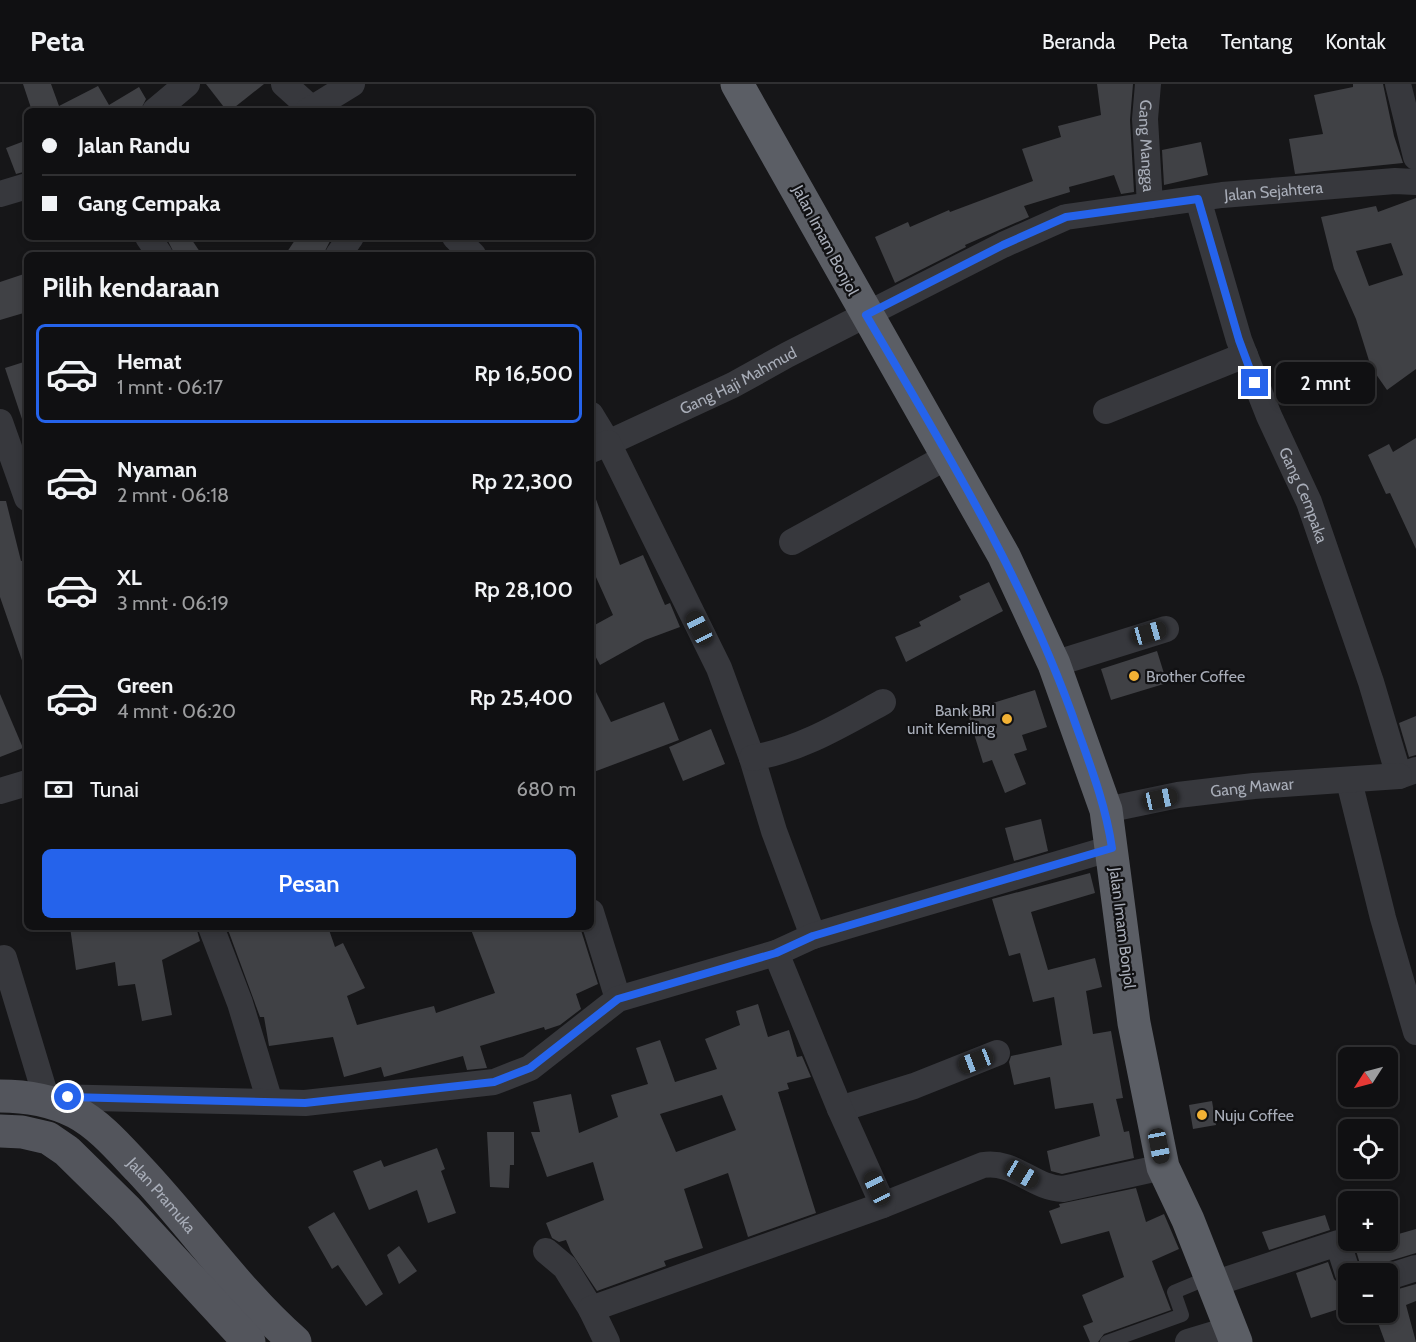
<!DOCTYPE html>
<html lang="id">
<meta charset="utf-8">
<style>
:root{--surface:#101012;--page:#19191b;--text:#f1f3f6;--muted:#9c9d9f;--line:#303032;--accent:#2563eb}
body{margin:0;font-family:Cabin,sans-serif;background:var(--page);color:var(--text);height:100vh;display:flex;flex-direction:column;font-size:22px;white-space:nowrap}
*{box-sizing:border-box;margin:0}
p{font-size:20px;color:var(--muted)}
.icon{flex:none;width:33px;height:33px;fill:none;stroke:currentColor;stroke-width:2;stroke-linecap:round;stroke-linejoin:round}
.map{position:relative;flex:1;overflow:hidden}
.panel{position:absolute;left:24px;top:168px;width:570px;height:678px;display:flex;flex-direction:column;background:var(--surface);border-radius:9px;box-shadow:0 3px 9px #0003,0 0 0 2px var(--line)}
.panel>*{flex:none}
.guide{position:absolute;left:24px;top:24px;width:570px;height:132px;border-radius:9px;box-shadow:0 3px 9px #0003,0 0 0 2px var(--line);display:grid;align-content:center;height:132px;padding:0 18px;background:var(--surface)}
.needle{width:39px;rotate:234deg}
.tools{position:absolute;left:1338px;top:963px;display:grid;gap:12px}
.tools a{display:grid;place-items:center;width:60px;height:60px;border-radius:9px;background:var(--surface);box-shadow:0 3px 9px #0003,0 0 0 2px var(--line);font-size:30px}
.end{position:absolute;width:27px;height:27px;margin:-14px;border:8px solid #2563eb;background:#fff;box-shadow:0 0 0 3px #fff}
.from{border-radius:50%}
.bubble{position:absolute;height:42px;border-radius:9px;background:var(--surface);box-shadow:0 3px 9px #0003,0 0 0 2px var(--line);font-size:20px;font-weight:600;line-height:42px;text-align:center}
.car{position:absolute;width:18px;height:36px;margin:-18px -9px;border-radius:8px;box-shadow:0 0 4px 2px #0007;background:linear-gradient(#222 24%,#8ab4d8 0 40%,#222 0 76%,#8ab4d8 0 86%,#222 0)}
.guide b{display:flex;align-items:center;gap:21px;height:57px;font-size:22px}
.guide b+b{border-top:2px solid var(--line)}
.guide i{width:15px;height:15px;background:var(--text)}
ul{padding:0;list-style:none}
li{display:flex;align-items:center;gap:18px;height:99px;margin:0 12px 9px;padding:0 6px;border:3px solid transparent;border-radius:9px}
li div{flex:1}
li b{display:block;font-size:22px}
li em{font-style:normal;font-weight:600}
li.selected{border-color:var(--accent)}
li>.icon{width:54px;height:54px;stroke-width:1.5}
h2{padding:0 18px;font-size:27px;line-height:72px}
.pay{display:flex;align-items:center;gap:15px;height:66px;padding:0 18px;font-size:22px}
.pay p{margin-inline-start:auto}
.primary-button{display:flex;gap:12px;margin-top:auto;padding:12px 18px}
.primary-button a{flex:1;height:69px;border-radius:9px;background:var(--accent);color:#fff;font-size:24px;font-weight:600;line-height:69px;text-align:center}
header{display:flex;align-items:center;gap:36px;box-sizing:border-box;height:84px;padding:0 30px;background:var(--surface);border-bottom:2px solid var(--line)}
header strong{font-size:28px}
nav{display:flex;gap:33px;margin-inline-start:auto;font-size:21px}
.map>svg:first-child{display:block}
.building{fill:#404145;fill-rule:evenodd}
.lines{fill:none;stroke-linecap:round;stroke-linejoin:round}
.service{stroke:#37383d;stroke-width:14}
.minor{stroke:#37383d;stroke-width:26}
.primary{stroke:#53555c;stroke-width:33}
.trunk{stroke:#5b5e65;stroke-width:33}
.route{stroke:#2563eb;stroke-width:8}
.poi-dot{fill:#f2b134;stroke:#111113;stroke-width:2}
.labels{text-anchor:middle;stroke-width:4.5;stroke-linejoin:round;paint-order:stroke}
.street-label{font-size:16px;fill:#a8adb8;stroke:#111113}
.poi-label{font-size:16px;fill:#a8adb8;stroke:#111113;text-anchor:start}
</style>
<header>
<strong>Peta</strong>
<nav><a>Beranda</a><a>Peta</a><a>Tentang</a><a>Kontak</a></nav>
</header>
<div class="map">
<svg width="1416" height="1258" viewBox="0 0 1416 1258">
<rect width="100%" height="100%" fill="#161618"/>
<!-- building -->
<g class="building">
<path d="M 23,0 L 51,0 L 59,22 L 98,2 L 109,21 L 139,3 L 146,15 L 140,27 L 32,27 Z"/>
<path d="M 206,0 L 264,0 L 230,27 L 227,27 Z"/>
<path d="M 1097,0 L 1133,0 L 1130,36 L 1134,108 L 1121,110 L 1114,91 L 1069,103 L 1070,108 L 1024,122 L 1029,133 L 965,161 L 966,163 L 895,199 L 875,153 L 908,138 L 910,143 L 949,126 L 950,128 L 1033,97 L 1022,65 L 1061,53 L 1058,42 L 1101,31 Z"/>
<path d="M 1353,0 L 1383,0 L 1394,52 L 1403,79 L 1295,90 L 1289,55 L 1323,50 L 1314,11 L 1353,3 Z"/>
<path d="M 27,56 L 27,87 L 16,90 L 6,64 Z"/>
<path d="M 1201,58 L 1208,91 L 1164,101 L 1162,66 Z"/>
<path d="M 1416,114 L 1416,285 L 1387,306 L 1371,283 L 1356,235 L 1334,185 L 1321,133 L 1376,122 L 1378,128 ZM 1391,159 L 1403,191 L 1369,202 L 1356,167 Z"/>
<path d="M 166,153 L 190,153 L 202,171 L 175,171 Z"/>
<path d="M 297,153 L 332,153 L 323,171 L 285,171 Z"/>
<path d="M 27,189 L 27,228 L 0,236 L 0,198 Z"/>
<path d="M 27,277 L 27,340 L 24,341 L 5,284 Z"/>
<path d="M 1416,354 L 1416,465 L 1390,409 L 1386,410 L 1368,371 L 1389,360 L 1393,368 Z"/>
<path d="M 591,407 L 593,407 L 620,481 L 643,471 L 665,521 L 670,519 L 680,543 L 645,556 L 600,581 L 591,564 L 591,543 L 613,531 L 591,482 Z"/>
<path d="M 0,417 L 6,417 L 21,477 L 27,476 L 26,588 L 0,513 Z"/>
<path d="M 989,498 L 1003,527 L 906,578 L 895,553 L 921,542 L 919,538 L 961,516 L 959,512 Z"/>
<path d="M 1157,567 L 1167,599 L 1111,616 L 1101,585 Z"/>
<path d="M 591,598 L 611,638 L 664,618 L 679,656 L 591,689 Z"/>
<path d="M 1035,606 L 1047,643 L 1022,651 L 1027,666 L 1014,670 L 1026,700 L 1005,709 L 992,676 L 983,679 L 967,627 Z"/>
<path d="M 0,610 L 23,664 L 0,673 Z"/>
<path d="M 1416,632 L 1416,671 L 1409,673 L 1399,639 Z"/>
<path d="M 711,645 L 725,680 L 683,697 L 669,663 Z"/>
<path d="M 1041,735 L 1048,767 L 1014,777 L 1005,744 Z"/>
<path d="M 1090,789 L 1095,809 L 1031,828 L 1048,886 L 1095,874 L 1102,903 L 1086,907 L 1093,950 L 1111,947 L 1123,1014 L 1116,1015 L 1124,1048 L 1129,1047 L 1134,1074 L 1062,1090 L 1051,1087 L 1047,1067 L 1100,1052 L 1093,1019 L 1055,1025 L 1050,993 L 1014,1001 L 1009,978 L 1011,972 L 1062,961 L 1054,913 L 1033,918 L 1020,869 L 1009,872 L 992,815 Z"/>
<path d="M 70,843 L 196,843 L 200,857 L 162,876 L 172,931 L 142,937 L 135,900 L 118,902 L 115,878 L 76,886 Z"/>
<path d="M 227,843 L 328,843 L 335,863 L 343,859 L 365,904 L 347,912 L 357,941 L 434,922 L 436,929 L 495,909 L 470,843 L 580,843 L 598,900 L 576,910 L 581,925 L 560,941 L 545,946 L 544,943 L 480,962 L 487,984 L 467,986 L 463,972 L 384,993 L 381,983 L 344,993 L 333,953 L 269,962 L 264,933 L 260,933 Z"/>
<path d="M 758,920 L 768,953 L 789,946 L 797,973 L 802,972 L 811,993 L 787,999 L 789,1005 L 778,1008 L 816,1129 L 748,1153 L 728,1089 L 684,1105 L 703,1164 L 664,1177 L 666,1182 L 597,1207 L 571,1168 L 566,1156 L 559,1158 L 552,1154 L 546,1139 L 604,1116 L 593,1078 L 547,1093 L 531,1048 L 540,1048 L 533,1018 L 571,1010 L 579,1049 L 618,1033 L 611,1011 L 648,1000 L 636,964 L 660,956 L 675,998 L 717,985 L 705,955 L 740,941 L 736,927 ZM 722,1011 L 736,1046 L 676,1068 L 660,1030 Z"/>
<path d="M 1212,1017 L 1216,1041 L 1193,1045 L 1189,1021 Z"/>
<path d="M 487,1048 L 514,1048 L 514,1081 L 510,1081 L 509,1104 L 490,1103 Z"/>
<path d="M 437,1064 L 445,1085 L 441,1087 L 456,1129 L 428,1139 L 417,1106 L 369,1126 L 353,1087 L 381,1076 L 384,1083 Z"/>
<path d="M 1136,1104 L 1146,1138 L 1164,1130 L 1179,1165 L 1152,1177 L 1171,1226 L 1104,1250 L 1098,1258 L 1090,1258 L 1083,1242 L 1093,1238 L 1082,1211 L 1124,1193 L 1109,1147 L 1061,1160 L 1049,1127 L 1060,1123 L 1059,1120 Z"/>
<path d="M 334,1128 L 383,1210 L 366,1222 L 338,1181 L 332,1185 L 308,1143 Z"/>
<path d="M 1325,1131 L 1330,1146 L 1269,1166 L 1262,1148 Z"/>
<path d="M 1416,1145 L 1416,1169 L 1383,1179 L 1373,1190 L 1363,1190 L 1355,1163 L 1376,1156 L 1388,1156 L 1388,1153 Z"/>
<path d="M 399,1162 L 417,1187 L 399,1200 L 387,1171 Z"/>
<path d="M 1328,1178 L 1334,1195 L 1342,1203 L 1348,1222 L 1311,1234 L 1296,1189 Z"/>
<path d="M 1416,1200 L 1416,1217 L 1406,1221 L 1416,1258 L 1385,1258 L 1374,1228 L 1388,1228 L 1388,1208 Z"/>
</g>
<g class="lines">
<!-- service -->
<path class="service" d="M 1107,1258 L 1182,1231 L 1174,1208 L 1210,1193"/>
<!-- minor -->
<g class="minor">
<path d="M 284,0 L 314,27"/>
<path id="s1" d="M 1148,0 L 1145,35 L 1150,121"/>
<path d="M 1398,0 L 1416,73"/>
<path d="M 155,27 L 187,0"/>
<path d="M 308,27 L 352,0"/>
<path d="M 0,110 L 27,102"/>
<path id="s2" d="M 1198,115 L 1239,256 L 1269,332 L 1309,418 L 1371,598 L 1399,692 L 1416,686"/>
<path d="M 148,153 L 160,171"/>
<path d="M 455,153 L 473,171"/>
<path d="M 338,171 L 351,153"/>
<path d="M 1106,327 L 1245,271"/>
<path id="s3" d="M 591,331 L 608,359 L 733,301 L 787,271 L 1003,161 L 1066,133 L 1222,111 L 1395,97 L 1416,98"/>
<path d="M 0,338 L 27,414"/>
<path d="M 591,366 L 608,359 L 719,584 L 752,674 L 774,747 L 813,852"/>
<path d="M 792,458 L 948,372"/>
<path d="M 1054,580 L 1166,545"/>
<path d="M 752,674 C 800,666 841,641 883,618"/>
<path d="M 1349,697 L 1383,834 L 1416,948"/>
<path d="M 0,707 L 27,699"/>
<path id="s4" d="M 1106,726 L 1178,711 L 1254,702 L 1399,692"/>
<path d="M 591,828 L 618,915"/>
<path d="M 211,843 L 240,919 L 270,1018"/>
<path d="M 4,874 L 46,1013"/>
<path d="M 50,1013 L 305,1019 L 494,998 L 530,984 L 618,915 L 776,869 L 813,852 L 1112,764"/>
<path d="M 840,1025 L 914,1002 L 997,969"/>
<path d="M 883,1121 L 983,1081 C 1014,1076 1033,1104 1063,1105 L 1163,1083"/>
<path d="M 546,1167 L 565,1183 L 591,1225"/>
<path d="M 1388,1193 L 1416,1184"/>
<path d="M 1213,1200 L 1338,1159 L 1348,1190"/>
<path d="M 607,1258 L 591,1225 L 883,1121 L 840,1025 L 776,869"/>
<path d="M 1188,1258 L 1231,1245"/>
</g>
<!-- primary -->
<g class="primary">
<path id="s5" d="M 0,1012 C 26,1012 51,1016 75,1028 C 100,1041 120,1065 139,1085 C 192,1141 237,1207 295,1258"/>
<path d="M 0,1047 L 22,1048 L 48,1054 L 67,1067 L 126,1125 L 249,1258"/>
</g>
<!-- trunk -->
<path class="trunk" d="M 737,0 L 1004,472 L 1054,580 L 1106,726 L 1134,939 L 1163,1083 L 1188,1136 L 1236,1258"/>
</g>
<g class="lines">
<!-- route -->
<path class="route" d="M 68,1013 L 305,1019 L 494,998 L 530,984 L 618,915 L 776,869 L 813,852 L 1112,764 C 1106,723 1092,686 1078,647 C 1027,499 945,365 866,231 L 1003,161 L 1066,133 L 1198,115 L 1239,256 L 1255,299"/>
</g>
<!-- markers -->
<g class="poi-dot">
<circle cx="1134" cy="592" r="6"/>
<circle cx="1007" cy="635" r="6"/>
<circle cx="1202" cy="1031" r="6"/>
</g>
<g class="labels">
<!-- street labels -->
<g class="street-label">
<text dy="6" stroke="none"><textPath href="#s1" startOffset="62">Gang Mangga</textPath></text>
<text dy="6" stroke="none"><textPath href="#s3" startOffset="753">Jalan Sejahtera</textPath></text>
<text transform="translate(826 156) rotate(62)" y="6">Jalan Imam Bonjol</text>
<text dy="6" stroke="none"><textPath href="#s3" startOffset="177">Gang Haji Mahmud</textPath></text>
<text dy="6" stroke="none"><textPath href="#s2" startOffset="315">Gang Cempaka</textPath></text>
<text dy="6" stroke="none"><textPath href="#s4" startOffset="148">Gang Mawar</textPath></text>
<text transform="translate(1123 844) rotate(83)" y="6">Jalan Imam Bonjol</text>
<text dy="6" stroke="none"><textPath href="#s5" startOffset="198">Jalan Pramuka</textPath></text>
</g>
<!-- poi labels -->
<g class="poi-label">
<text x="1146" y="598">Brother Coffee</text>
<text x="995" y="632" text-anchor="end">Bank BRI<tspan x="995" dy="18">unit Kemiling</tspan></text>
<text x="1214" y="1037">Nuju Coffee</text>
</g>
</g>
</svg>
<div class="tools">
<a><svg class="needle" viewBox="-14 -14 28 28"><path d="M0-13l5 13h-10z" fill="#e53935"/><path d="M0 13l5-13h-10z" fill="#9c9d9f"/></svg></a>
<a><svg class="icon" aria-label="locate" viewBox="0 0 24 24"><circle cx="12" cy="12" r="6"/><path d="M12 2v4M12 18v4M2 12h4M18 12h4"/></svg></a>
<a>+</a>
<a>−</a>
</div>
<i class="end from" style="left:68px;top:1013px"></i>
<i class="end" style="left:1255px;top:299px"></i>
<div class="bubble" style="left:1276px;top:278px;width:99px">2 mnt</div>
<i class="car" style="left:699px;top:544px;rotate:333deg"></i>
<i class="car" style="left:1149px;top:549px;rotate:74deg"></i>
<i class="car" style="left:1160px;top:715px;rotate:78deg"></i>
<i class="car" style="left:976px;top:977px;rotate:249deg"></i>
<i class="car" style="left:1159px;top:1062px;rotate:169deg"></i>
<i class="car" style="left:1022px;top:1090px;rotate:121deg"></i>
<i class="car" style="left:877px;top:1104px;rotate:334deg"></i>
<div class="guide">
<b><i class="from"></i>Jalan Randu</b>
<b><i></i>Gang Cempaka</b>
</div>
<section class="panel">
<h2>Pilih kendaraan</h2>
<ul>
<li class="selected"><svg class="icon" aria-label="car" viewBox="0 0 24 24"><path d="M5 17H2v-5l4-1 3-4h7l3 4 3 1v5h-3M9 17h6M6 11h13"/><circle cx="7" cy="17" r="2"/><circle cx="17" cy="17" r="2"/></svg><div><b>Hemat</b><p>1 mnt · 06:17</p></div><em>Rp 16,500</em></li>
<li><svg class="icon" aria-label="car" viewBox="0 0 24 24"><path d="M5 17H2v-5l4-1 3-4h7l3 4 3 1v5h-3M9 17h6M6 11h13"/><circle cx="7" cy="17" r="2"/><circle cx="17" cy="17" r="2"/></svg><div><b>Nyaman</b><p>2 mnt · 06:18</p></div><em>Rp 22,300</em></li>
<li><svg class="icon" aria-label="car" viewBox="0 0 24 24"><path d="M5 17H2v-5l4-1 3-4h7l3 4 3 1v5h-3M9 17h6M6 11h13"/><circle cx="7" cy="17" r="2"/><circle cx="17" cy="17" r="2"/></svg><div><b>XL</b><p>3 mnt · 06:19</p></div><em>Rp 28,100</em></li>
<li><svg class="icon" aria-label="car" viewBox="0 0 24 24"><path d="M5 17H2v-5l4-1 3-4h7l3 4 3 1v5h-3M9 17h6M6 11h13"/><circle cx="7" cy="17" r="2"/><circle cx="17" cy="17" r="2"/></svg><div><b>Green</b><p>4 mnt · 06:20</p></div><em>Rp 25,400</em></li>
</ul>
<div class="pay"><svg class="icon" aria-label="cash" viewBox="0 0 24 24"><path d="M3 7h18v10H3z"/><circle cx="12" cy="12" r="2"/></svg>Tunai<p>680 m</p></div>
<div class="primary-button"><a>Pesan</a></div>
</section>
</div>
